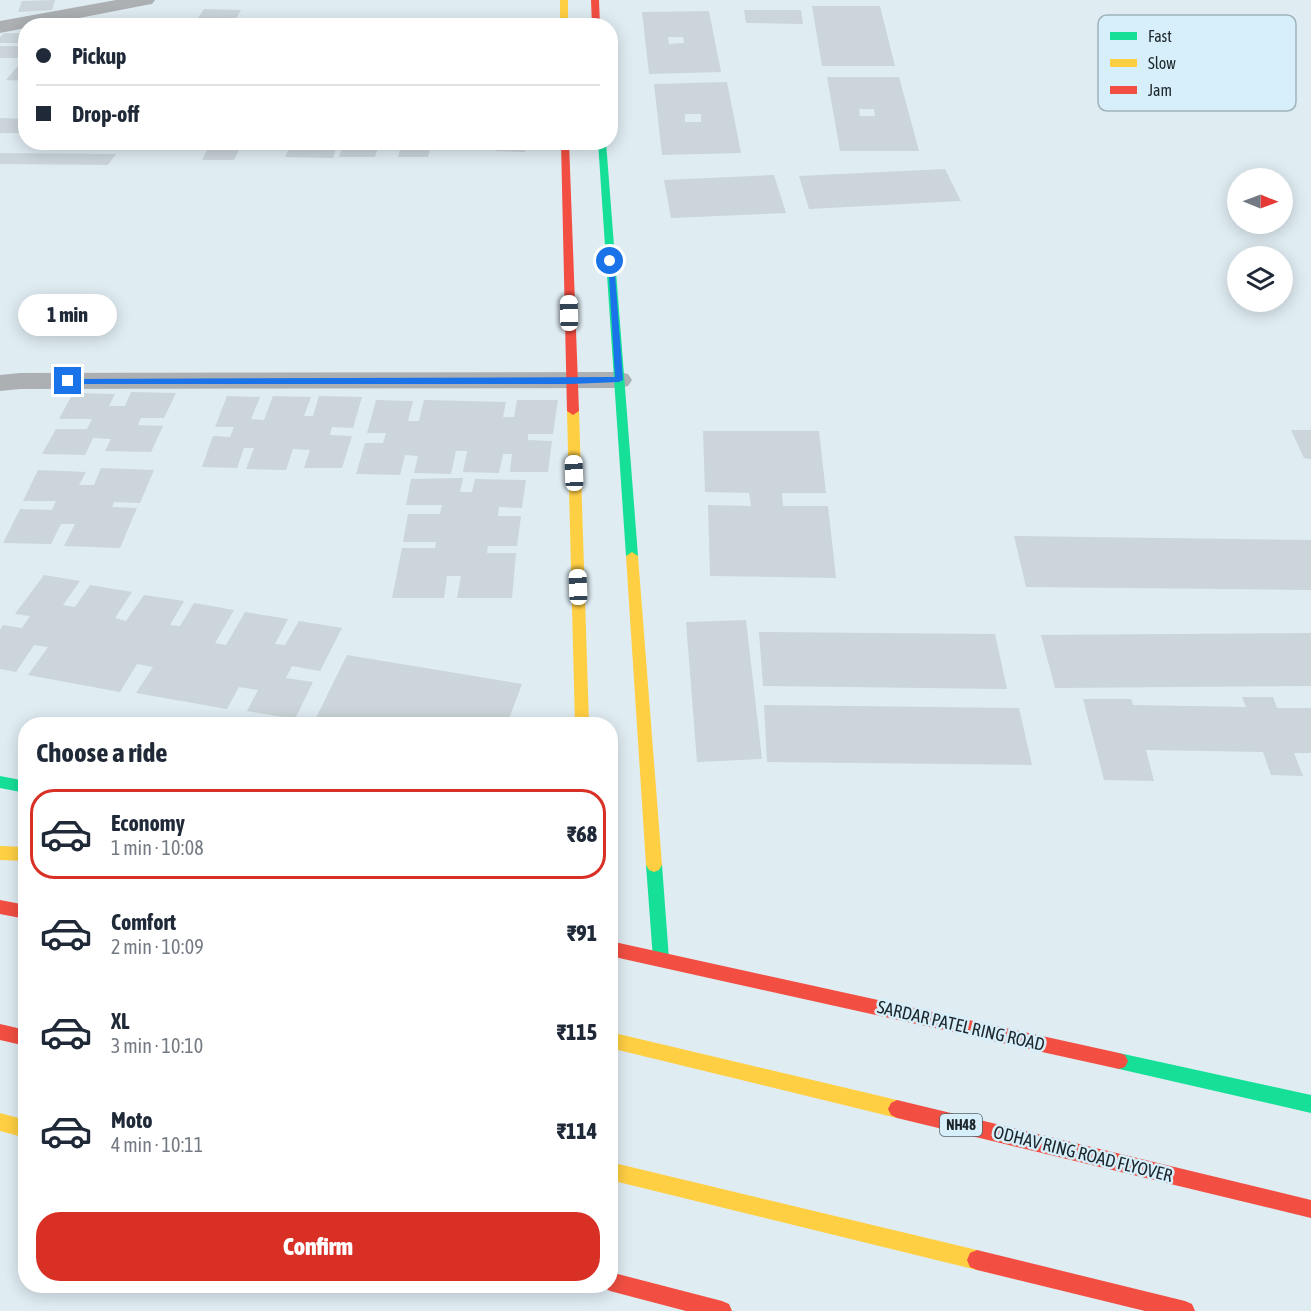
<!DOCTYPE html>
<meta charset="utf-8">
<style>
:root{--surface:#fff;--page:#f6f6f7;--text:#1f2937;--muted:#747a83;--line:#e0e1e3;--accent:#d93025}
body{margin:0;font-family:"Asap Condensed",sans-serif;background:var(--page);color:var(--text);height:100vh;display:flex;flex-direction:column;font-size:22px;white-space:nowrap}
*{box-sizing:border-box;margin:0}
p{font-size:20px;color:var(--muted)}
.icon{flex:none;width:33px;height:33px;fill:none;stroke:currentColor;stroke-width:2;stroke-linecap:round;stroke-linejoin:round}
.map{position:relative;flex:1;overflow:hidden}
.panel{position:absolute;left:18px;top:717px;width:600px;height:576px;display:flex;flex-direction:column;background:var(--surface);border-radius:24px;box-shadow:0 3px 15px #0003}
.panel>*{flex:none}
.guide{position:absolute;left:18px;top:18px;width:600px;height:132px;border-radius:24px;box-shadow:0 3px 15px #0003;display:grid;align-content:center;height:132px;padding:0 18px;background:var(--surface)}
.needle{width:39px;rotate:91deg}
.controls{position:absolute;left:1227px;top:168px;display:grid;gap:12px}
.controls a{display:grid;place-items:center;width:66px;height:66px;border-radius:50%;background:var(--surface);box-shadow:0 3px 15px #0003;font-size:30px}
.end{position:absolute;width:27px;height:27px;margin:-14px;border:8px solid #1a73e8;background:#fff;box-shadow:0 0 0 3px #fff}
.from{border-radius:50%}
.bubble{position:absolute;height:42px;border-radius:21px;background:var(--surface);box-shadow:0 3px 15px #0003;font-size:20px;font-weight:800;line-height:42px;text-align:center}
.car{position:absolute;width:18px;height:36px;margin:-18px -9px;border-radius:8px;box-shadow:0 0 4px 2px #0007;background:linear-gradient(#fff 24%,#345 0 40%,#fff 0 76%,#345 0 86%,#fff 0)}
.guide b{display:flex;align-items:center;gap:21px;height:57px;font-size:22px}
.guide b+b{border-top:2px solid var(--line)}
.guide i{width:15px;height:15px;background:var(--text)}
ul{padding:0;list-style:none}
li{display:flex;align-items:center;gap:18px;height:90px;margin:0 12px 9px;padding:0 6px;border:3px solid transparent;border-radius:24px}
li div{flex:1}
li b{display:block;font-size:22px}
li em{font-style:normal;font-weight:800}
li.selected{border-color:var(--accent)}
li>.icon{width:54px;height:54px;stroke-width:1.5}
h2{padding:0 18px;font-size:27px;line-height:72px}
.primary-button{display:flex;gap:12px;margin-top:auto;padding:12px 18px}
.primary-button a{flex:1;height:69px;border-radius:24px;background:var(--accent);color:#fff;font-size:24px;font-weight:800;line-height:69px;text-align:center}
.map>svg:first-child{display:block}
.building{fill:#cbd5da;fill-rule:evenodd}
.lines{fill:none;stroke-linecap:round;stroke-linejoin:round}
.street{fill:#acb0b3;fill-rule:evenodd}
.fast{fill:#16e098;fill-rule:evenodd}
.slow{fill:#ffcf43;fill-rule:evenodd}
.jam{fill:#f24e42;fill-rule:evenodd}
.route{fill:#1a73e8}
.labels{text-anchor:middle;stroke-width:5;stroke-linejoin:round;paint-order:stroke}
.shield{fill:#d7effa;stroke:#556268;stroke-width:1.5}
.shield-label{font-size:14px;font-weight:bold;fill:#1d262a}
.near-street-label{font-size:18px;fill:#1d262a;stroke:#d7effa}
.key{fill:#d7effa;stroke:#9fb3bc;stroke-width:1.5}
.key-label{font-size:16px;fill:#1d262a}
</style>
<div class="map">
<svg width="1311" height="1311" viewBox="0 0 1311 1311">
<rect width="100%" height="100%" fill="#dfecf2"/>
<!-- building -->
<g class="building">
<path d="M 55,0 L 52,10 L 18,12 L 22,1 Z"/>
<path d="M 812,6 L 880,6 L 895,66 L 822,66 Z"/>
<path d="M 204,9 L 241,10 L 236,19 L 198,18 Z"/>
<path d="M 744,10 L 801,10 L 803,24 L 746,23 Z"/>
<path d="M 709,11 L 721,72 L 649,74 L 642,12 ZM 668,37 L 683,37 L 684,43 L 669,44 Z"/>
<path d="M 382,19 L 421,20 L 419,26 L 380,26 Z"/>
<path d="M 434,19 L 483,19 L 482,26 L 432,26 Z"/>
<path d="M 341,20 L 377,21 L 375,26 L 339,26 Z"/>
<path d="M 4,33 L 26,33 L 26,43 L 0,43 L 0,37 Z"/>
<path d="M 0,46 L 26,46 L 26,47 L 17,58 L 0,58 Z"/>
<path d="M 17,67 L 26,67 L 26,81 L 6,80 Z"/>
<path d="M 827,77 L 899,77 L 919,151 L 840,151 ZM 859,109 L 874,109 L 875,116 L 860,116 Z"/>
<path d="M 727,82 L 741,153 L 662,155 L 654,84 ZM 685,114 L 701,114 L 701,122 L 685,122 Z"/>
<path d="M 0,118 L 26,119 L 26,133 L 0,133 Z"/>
<path d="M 211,142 L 243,142 L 234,160 L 202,160 Z"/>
<path d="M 292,142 L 338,142 L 333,158 L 285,157 Z"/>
<path d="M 344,142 L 380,142 L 375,157 L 339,157 Z"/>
<path d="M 402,142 L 432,142 L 428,157 L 398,157 Z"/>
<path d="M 497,142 L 526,142 L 525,152 L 496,151 Z"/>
<path d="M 0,153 L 116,154 L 108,165 L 0,164 Z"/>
<path d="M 945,169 L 961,201 L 809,209 L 799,176 Z"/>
<path d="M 774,175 L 786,213 L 671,218 L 664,180 Z"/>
<path d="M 131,392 L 176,393 L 164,418 L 141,418 L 138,425 L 163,426 L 151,452 L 105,451 L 111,439 L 93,438 L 85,455 L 42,454 L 56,429 L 87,429 L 92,419 L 59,419 L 73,393 L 115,394 L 109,406 L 125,406 Z"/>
<path d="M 227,396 L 260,397 L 251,419 L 264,420 L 273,396 L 311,397 L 304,416 L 313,416 L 319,396 L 362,397 L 353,428 L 332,427 L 330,435 L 352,436 L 342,468 L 304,468 L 310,450 L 293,449 L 286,470 L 246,469 L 254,448 L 244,448 L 237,468 L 202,467 L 213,436 L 230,437 L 234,427 L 215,427 Z"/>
<path d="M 376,400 L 413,401 L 408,421 L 419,421 L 424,400 L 506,402 L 503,417 L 514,417 L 517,400 L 558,400 L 553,434 L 528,434 L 528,440 L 552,441 L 548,472 L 510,472 L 512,454 L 503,454 L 499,473 L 463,472 L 467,451 L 456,451 L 451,474 L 414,473 L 418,456 L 405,455 L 400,475 L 356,474 L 365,443 L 383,443 L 386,433 L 367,433 Z"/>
<path d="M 1291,430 L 1311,430 L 1311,459 L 1304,458 Z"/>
<path d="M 703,431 L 819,431 L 826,493 L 782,493 L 783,506 L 828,506 L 836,578 L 710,576 L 708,505 L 751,506 L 749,493 L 705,492 Z"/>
<path d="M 101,468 L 154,470 L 140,503 L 114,502 L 112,507 L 137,508 L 120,548 L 64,546 L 75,524 L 61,524 L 51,544 L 3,543 L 20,509 L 52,510 L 56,501 L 23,501 L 38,470 L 86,472 L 79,485 L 94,485 Z"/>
<path d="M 463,478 L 460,492 L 472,492 L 475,479 L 526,480 L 522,508 L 499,507 L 498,516 L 521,516 L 517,546 L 488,546 L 487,553 L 516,553 L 512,598 L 457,598 L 461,576 L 447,576 L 444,598 L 392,598 L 402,548 L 435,548 L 436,542 L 403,542 L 408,514 L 440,514 L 442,505 L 406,505 L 411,479 Z"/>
<path d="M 1014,536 L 1311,540 L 1311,590 L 1026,587 Z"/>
<path d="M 44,575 L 80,581 L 63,605 L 75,607 L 90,585 L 132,592 L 115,618 L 126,621 L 144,595 L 184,601 L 170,625 L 180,626 L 194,603 L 234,610 L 215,643 L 226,645 L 245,612 L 288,619 L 275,644 L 285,645 L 299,621 L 342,628 L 320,671 L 292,666 L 286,678 L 313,682 L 295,719 L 247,711 L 258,690 L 239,687 L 227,709 L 136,693 L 153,667 L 137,664 L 120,692 L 28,675 L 48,647 L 34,645 L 16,672 L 0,669 L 0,630 L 3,625 L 22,628 L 30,616 L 15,614 Z"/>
<path d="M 746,620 L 762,759 L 697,762 L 686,622 Z"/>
<path d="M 759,632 L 995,634 L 1007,689 L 763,686 Z"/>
<path d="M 1311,633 L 1311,686 L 1055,688 L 1041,635 Z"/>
<path d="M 347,655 L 522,684 L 507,724 L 313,724 Z"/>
<path d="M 1242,697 L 1273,697 L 1277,708 L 1311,708 L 1311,753 L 1294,753 L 1303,776 L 1271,775 L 1263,752 L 1146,750 L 1154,781 L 1104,780 L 1083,699 L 1131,699 L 1133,705 L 1246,707 Z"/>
<path d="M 764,705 L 1019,708 L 1032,765 L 767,762 Z"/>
</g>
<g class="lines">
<!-- street -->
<g class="street">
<path d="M 116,0 L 155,0 L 152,4 L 146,5 L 38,26 L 26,26 L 26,28 L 0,33 L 0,21 Z"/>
<path d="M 619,372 L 628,374 L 632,380 L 628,386 L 619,388 L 20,389 L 0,391 L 0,375 L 20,373 Z"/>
</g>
<!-- fast -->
<g class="fast">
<path d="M 598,142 L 606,142 L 638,556 L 632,560 L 626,556 Z"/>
<path d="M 0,776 L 26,781 L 26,793 L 0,788 Z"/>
<path d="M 654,858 L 659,860 L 662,865 L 669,959 L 667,964 L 661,967 L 655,964 L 653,959 L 646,865 L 649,860 Z"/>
<path d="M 1119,1053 L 1311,1095 L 1311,1113 L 1119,1069 L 1113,1067 L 1110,1061 L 1113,1055 Z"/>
</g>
<!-- slow -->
<g class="slow">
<rect x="560" y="0" width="8" height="26"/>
<path d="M 573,407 L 579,411 L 589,724 L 575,724 L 567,411 Z"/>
<path d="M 632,552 L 638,556 L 662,865 L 659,870 L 654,872 L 649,870 L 646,865 L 626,556 Z"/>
<path d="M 0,846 L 26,847 L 26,861 L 0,860 Z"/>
<path d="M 610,1032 L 897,1100 L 903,1103 L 906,1109 L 903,1115 L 897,1118 L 610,1048 Z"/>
<path d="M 0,1113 L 26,1120 L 26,1138 L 0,1131 Z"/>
<path d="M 610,1162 L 977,1250 L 984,1253 L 987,1260 L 984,1267 L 977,1270 L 610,1180 Z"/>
</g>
<!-- jam -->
<g class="jam">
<path d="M 591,0 L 599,0 L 600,26 L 592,26 Z"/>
<path d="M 561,142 L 569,142 L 579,411 L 573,415 L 567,411 Z"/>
<path d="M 0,900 L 26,905 L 26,919 L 0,914 Z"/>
<path d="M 610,941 L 1119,1053 L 1125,1055 L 1128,1061 L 1125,1067 L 1119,1069 L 610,956 Z"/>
<path d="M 0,1024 L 26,1030 L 26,1046 L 0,1040 Z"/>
<path d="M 897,1100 L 1311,1200 L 1311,1218 L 897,1118 L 891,1115 L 888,1109 L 891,1103 Z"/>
<path d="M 977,1250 L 1185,1301 L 1192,1304 L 1195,1311 L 1145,1311 L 977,1270 L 970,1267 L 967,1260 L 970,1253 Z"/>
<path d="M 610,1272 L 722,1301 L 729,1304 L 732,1311 L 686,1311 L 610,1291 L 602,1286 L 610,1286 Z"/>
</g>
</g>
<!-- route -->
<path class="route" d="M 608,259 L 614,261 L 623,380 L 619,382 L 570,384 L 68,384 L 64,381 L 68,379 L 615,377 Z"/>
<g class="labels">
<!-- shield labels -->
<rect class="shield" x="940" y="1114" width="42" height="22" rx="4.5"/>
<g class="shield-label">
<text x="961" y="1130">NH48</text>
</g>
<!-- near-street labels -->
<g class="near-street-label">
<text transform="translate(961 1026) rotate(13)" y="6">SARDAR PATEL RING ROAD</text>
<text transform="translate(1083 1154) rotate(14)" y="6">ODHAV RING ROAD FLYOVER</text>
</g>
</g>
<!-- legend -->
<rect x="1098" y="15" width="198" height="96" rx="9" class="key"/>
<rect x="1110" y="32" width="27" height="8" fill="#16e098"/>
<rect x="1110" y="59" width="27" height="8" fill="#ffcf43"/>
<rect x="1110" y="86" width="27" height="8" fill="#f24e42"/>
<g class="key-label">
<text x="1148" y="42">Fast</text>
<text x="1148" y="69">Slow</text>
<text x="1148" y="96">Jam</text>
</g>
</svg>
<div class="controls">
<a><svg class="needle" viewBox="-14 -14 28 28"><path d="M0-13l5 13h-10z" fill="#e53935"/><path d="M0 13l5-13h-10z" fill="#747a83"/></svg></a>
<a><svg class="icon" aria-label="layers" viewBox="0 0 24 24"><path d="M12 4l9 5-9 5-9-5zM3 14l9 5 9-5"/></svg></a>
</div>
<i class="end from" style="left:610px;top:261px"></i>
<i class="end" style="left:68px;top:381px"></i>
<div class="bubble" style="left:18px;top:294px;width:99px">1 min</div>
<i class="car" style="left:569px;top:313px;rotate:359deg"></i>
<i class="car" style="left:574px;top:473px;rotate:358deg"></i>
<i class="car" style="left:578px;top:587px;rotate:358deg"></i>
<div class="guide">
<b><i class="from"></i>Pickup</b>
<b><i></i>Drop-off</b>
</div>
<section class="panel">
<h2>Choose a ride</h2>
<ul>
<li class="selected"><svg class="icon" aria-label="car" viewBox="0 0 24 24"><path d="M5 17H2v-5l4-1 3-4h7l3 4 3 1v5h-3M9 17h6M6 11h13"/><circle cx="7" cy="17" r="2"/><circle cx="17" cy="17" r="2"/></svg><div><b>Economy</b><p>1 min · 10:08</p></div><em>₹68</em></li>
<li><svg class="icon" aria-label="car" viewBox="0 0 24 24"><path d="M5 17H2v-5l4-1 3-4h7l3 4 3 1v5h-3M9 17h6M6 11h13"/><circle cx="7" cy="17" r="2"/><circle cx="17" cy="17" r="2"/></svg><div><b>Comfort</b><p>2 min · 10:09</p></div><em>₹91</em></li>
<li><svg class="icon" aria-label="car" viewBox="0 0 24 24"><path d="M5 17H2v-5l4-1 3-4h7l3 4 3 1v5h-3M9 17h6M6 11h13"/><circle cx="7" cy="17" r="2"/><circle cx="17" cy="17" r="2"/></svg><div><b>XL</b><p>3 min · 10:10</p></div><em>₹115</em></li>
<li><svg class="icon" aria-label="car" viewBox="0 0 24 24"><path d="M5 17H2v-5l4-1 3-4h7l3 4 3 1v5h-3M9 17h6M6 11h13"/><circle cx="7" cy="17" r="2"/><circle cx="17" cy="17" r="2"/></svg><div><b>Moto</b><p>4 min · 10:11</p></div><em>₹114</em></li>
</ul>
<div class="primary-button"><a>Confirm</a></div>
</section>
</div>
